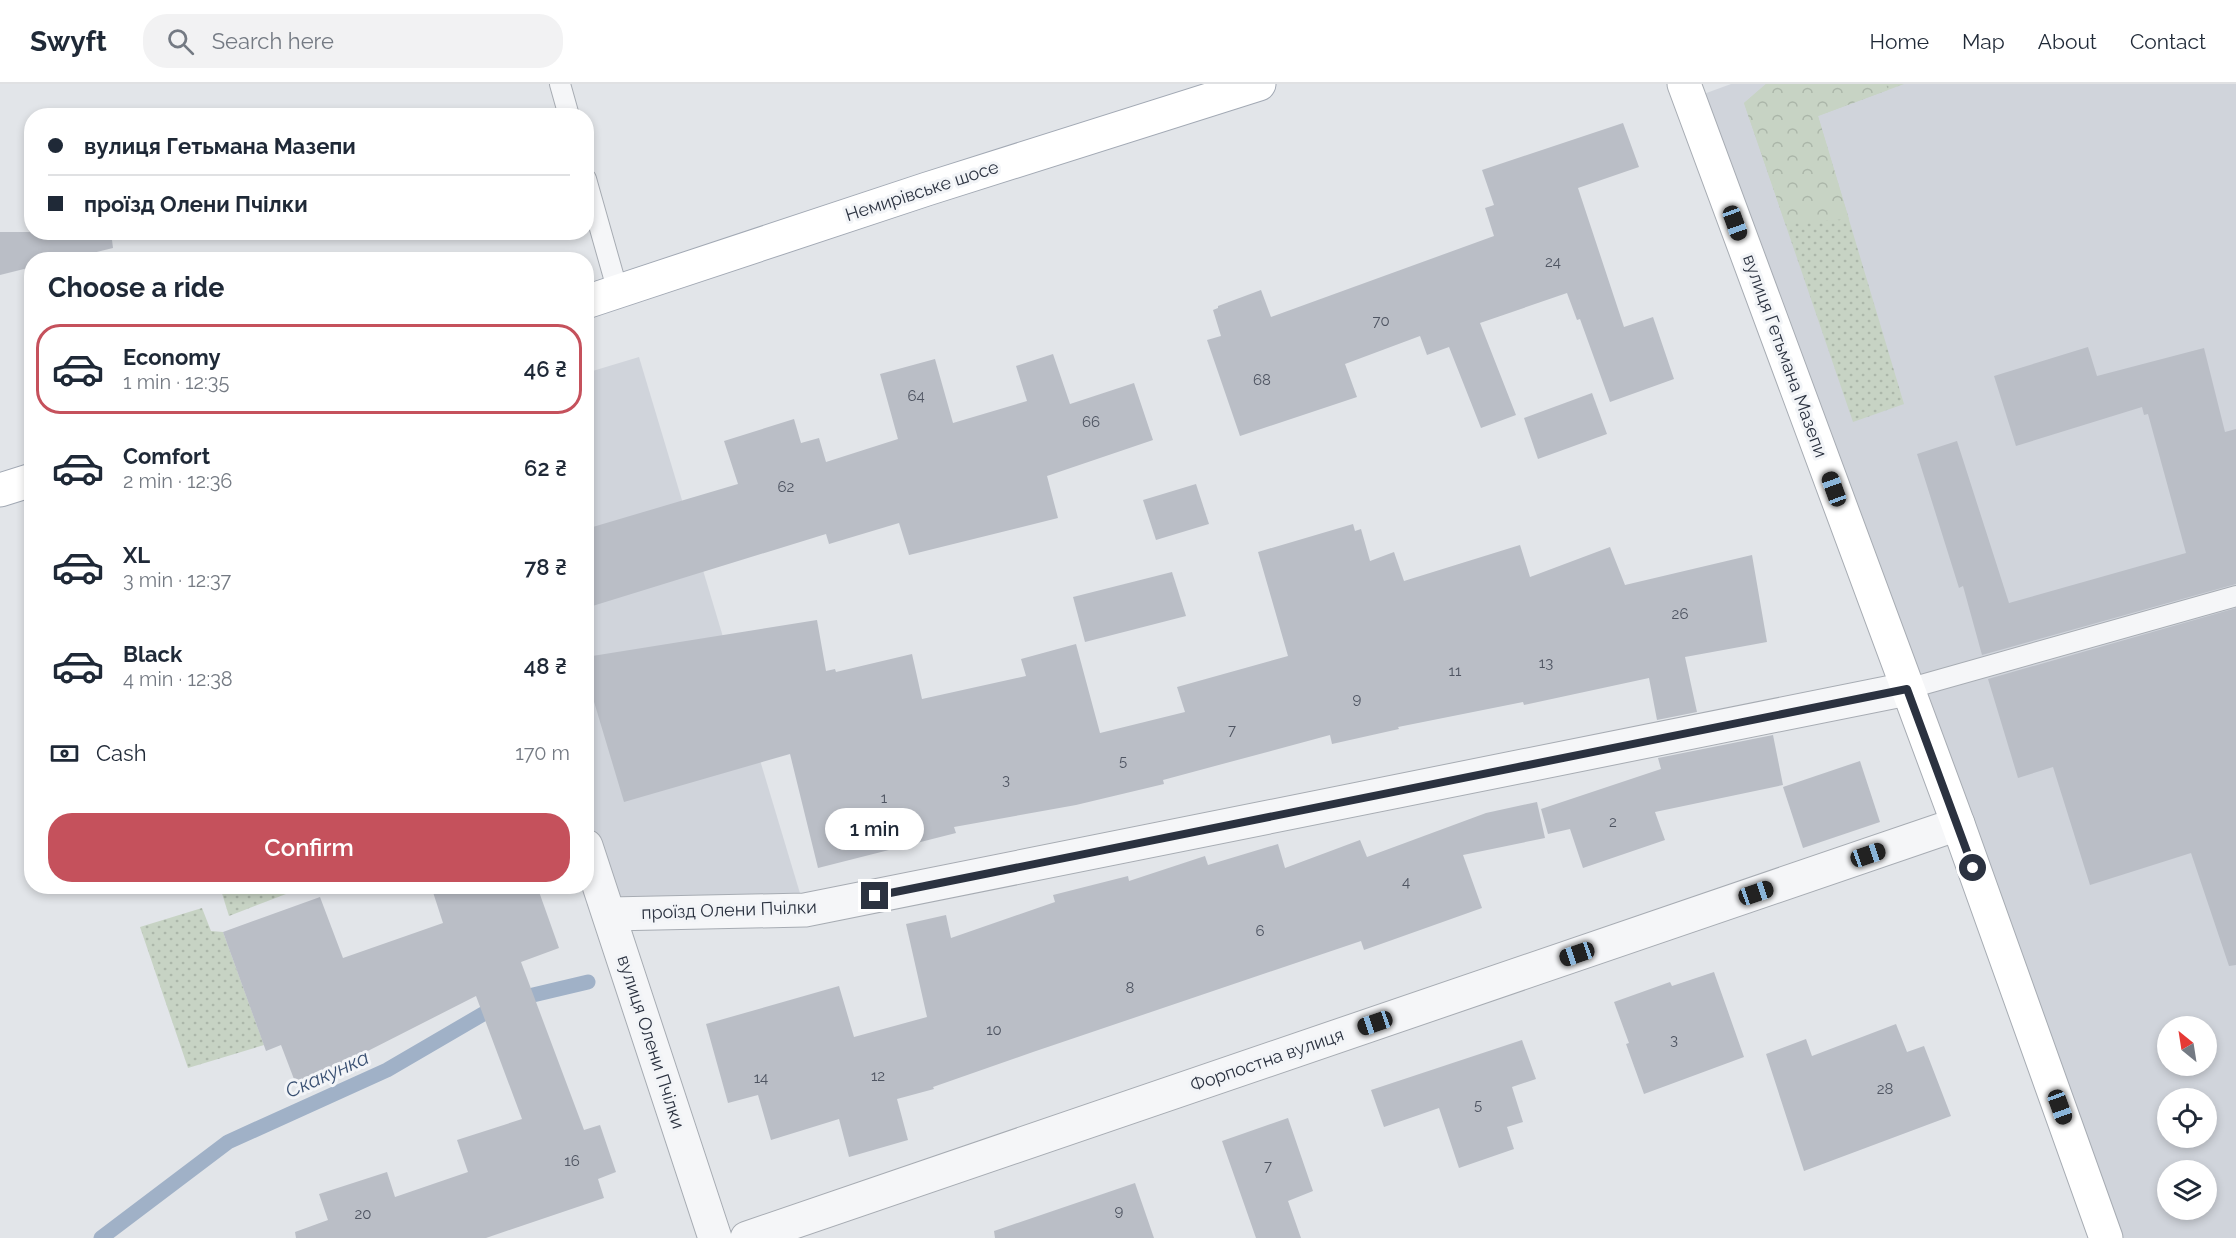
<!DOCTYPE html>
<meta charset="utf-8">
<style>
:root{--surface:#fff;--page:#f2f2f3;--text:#1f2937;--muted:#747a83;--line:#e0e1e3;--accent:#c5515c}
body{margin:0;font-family:Raleway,sans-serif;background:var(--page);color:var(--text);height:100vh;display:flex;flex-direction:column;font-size:22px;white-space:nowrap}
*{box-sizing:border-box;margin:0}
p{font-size:20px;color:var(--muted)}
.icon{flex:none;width:33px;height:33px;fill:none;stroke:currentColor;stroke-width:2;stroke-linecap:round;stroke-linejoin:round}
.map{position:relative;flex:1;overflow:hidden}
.panel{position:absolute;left:24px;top:168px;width:570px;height:642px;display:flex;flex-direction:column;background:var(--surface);border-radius:24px;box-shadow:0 3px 9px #0003}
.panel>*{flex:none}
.top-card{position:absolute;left:24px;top:24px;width:570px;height:132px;border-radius:24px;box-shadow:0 3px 9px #0003;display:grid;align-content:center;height:132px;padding:0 24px;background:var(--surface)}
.needle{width:39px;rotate:330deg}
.tools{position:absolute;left:2157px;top:932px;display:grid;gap:12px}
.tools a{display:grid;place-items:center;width:60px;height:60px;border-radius:50%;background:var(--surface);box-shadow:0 3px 9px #0003;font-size:30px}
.end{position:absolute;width:27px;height:27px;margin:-14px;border:8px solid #2b3240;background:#fff;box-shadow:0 0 0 3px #fff}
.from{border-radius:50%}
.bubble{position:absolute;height:42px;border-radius:21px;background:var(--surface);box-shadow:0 3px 9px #0003;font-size:20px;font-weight:600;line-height:42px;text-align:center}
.car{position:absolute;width:18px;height:36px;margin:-18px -9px;border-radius:8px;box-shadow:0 0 4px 2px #0007;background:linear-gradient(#222 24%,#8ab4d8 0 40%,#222 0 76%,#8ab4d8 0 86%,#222 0)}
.top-card b{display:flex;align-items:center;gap:21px;height:57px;font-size:22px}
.top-card b+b{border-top:2px solid var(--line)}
.top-card i{width:15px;height:15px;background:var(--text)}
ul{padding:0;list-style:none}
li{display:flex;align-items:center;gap:18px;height:90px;margin:0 12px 9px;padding:0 12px;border:3px solid transparent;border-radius:24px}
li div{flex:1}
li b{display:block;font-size:22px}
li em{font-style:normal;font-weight:600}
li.active{border-color:var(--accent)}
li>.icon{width:54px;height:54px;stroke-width:1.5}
h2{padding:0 24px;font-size:27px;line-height:72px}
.pay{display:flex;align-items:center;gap:15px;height:66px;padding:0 24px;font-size:22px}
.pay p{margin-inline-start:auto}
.button{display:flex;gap:12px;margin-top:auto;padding:12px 24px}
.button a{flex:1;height:69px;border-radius:24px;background:var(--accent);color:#fff;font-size:24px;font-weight:600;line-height:69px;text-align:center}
header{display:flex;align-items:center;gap:36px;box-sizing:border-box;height:84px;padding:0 30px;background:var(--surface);border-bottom:2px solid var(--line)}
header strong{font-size:28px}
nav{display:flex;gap:33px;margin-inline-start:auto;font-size:21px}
.search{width:420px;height:54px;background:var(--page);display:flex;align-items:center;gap:15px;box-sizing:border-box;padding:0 21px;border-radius:24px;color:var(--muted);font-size:22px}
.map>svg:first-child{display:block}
.built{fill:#d0d4db;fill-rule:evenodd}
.green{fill:url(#green-dots)}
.forest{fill:url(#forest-crowns)}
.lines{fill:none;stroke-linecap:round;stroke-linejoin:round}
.stream{stroke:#a0b1c7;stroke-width:15}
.building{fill:#babec6}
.lane-casing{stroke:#a7acb3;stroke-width:22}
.street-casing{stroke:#a7acb3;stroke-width:35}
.secondary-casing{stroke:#a7acb3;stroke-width:35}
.primary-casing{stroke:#a2a9b4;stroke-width:35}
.lane{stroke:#f5f6f8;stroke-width:20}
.street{stroke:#f5f6f8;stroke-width:33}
.secondary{stroke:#fff;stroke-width:33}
.primary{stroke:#fff;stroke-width:33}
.route{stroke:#2b3240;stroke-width:8}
.labels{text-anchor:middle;stroke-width:6;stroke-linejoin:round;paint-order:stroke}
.number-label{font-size:15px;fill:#4f5562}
.street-label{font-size:18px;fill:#2b3240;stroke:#f2f4f7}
.water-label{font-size:20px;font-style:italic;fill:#384f71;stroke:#f2f4f7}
</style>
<header>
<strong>Swyft</strong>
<div class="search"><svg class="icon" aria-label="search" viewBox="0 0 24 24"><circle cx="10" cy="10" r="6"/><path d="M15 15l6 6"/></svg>Search here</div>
<nav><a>Home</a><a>Map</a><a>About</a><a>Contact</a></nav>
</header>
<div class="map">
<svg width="2236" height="1154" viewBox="0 0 2236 1154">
<defs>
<pattern id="green-dots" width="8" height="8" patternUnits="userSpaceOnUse" patternTransform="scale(1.5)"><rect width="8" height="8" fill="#c7d3c4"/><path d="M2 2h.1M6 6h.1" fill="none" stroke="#abb6a9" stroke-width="1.8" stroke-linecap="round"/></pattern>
<pattern id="forest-crowns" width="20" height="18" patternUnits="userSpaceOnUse" patternTransform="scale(1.5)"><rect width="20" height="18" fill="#c7d3c4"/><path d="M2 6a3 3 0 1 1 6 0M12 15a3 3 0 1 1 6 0" fill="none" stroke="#abb6a9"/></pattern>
</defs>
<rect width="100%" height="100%" fill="#e2e5e9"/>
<!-- built -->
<g class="built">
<path d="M 1731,0 L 2236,0 L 2236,1154 L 2106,1154 L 1690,15 ZM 2168,942 L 2206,942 L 2206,981 L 2168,981 ZM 2168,1014 L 2206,1014 L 2206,1053 L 2168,1053 ZM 2168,1086 L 2206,1086 L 2206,1125 L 2168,1125 Z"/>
<path d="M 639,273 L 805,826 L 610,830 L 586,762 L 586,289 Z"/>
</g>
<!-- green -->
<g class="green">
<path d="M 1766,0 L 1904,0 L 1818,32 L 1904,320 L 1853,338 L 1744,19 Z"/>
<path d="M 220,803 L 284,803 L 286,810 L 229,832 Z"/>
<path d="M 202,824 L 211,847 L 223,848 L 264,961 L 188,984 L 140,843 Z"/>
</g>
<!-- forest -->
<path class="forest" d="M 1766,0 L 1886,0 L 1888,6 L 1818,32 L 1849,135 L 1785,139 L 1744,19 Z"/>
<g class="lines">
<!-- stream -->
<path class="stream" d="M 101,1154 L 228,1058 L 387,986 L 483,930 L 533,911 L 588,898"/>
</g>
<!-- building -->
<g class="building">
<path d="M 1623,39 L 1639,83 L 1578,104 L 1624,243 L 1653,233 L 1674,295 L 1610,318 L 1580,235 L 1577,236 L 1567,209 L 1480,239 L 1516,331 L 1481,344 L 1449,263 L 1427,271 L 1420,252 L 1345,280 L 1357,313 L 1240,352 L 1207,256 L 1221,252 L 1213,226 L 1218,224 L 1218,222 L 1261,206 L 1271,233 L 1494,152 L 1485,124 L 1494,121 L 1482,86 Z"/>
<path d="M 0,148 L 111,148 L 113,164 L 64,176 L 32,176 L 32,183 L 0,191 Z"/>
<path d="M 2088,263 L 2097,292 L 2204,264 L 2225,348 L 2236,345 L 2236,500 L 1982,571 L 1963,502 L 1959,504 L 1917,370 L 1957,357 L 2009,519 L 2186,469 L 2148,330 L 2144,331 L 2142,323 L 2016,362 L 1994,292 Z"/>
<path d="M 1053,270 L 1070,320 L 1134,299 L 1153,356 L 1047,392 L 1058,434 L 909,471 L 899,439 L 829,460 L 826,450 L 586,524 L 586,445 L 738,400 L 724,357 L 794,335 L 801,359 L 819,354 L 826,378 L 898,355 L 880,290 L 935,275 L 953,339 L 1027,317 L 1016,282 Z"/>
<path d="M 1592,309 L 1607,350 L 1538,375 L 1524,334 Z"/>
<path d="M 1196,400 L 1209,440 L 1156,456 L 1143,416 Z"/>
<path d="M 1353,440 L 1355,447 L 1361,445 L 1370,477 L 1394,468 L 1404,497 L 1520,461 L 1530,493 L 1610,463 L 1625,501 L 1752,471 L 1767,558 L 1685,573 L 1697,628 L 1657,636 L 1649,594 L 1524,621 L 1523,618 L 1398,643 L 1399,645 L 1332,660 L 1330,651 L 1163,696 L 1164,700 L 1076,721 L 954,743 L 956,749 L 818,784 L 790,670 L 624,718 L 586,591 L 586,573 L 817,536 L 826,587 L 835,585 L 836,588 L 912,570 L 922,615 L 1026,592 L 1021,575 L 1076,560 L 1100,649 L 1185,628 L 1177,603 L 1288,572 L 1258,468 Z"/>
<path d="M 1172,488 L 1186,532 L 1085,558 L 1073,513 Z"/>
<path d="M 2236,524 L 2236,881 L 2229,882 L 2191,769 L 2090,801 L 2053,683 L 2018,694 L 1988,595 Z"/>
<path d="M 1773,651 L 1783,701 L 1655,728 L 1665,756 L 1583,784 L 1570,745 L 1548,750 L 1541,725 L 1661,685 L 1658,674 Z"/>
<path d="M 1860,677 L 1880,738 L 1803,764 L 1783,703 Z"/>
<path d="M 1537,718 L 1545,754 L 1463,771 L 1482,824 L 1364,866 L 1361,857 L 1033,968 L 933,1003 L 934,1005 L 897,1015 L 908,1056 L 849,1073 L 839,1035 L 771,1056 L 758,1011 L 728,1019 L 706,940 L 839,902 L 854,953 L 927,933 L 906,840 L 946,831 L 951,854 L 1055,818 L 1053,811 L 1128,792 L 1129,797 L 1205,772 L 1208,781 L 1278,760 L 1285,784 L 1360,756 L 1367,773 L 1486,729 Z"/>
<path d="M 431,802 L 537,802 L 559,864 L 521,878 L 584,1046 L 600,1041 L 616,1088 L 598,1095 L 604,1114 L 486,1154 L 296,1154 L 295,1148 L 328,1136 L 319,1110 L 387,1088 L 395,1113 L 468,1088 L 457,1056 L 522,1035 L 476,912 L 297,1003 L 281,961 L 266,967 L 223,848 L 320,813 L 343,874 L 443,839 Z"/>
<path d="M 1714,888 L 1744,973 L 1644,1010 L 1626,960 L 1629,959 L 1614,918 L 1670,898 L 1672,902 Z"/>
<path d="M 1896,940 L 1907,968 L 1924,962 L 1951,1032 L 1804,1087 L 1766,970 L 1806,955 L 1812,972 Z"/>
<path d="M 1522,956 L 1536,995 L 1512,1003 L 1523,1038 L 1507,1043 L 1514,1065 L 1459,1084 L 1439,1024 L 1384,1043 L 1371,1006 Z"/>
<path d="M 1288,1034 L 1313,1107 L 1288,1117 L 1301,1154 L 1256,1154 L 1222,1057 Z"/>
<path d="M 1135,1099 L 1154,1154 L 995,1154 L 994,1147 Z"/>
</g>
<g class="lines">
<defs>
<g id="lane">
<path d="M 560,0 L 569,32"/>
<path d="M 586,95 L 618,208"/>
<path d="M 1907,605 L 2236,512"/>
</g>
<g id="street">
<path d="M 586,762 L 715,1154"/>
<path d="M 610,830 L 805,826 L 1907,605"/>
<path d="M 747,1154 L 1958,740"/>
</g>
<path id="secondary" d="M 1684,0 L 1958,740 L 2106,1154"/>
<g id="primary">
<path d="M 586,218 L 927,105 L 1259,0"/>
<path d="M 0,406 L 32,396"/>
</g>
</defs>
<!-- lane casing -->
<use href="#lane" class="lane-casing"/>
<!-- street casing -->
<use href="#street" class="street-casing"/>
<!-- secondary casing -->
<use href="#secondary" class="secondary-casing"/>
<!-- primary casing -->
<use href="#primary" class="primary-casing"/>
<!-- lane -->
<use href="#lane" class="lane"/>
<!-- street -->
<use href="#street" class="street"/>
<!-- secondary -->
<use href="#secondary" class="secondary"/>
<!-- primary -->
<use href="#primary" class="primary"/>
</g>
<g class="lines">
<!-- route -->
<path class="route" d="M 875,812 L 1907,605 L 1973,784"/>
</g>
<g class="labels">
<!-- number labels -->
<g class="number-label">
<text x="1553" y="183">24</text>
<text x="1381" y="242">70</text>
<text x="1262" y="301">68</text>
<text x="916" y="317">64</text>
<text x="1091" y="343">66</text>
<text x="786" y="408">62</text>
<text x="1680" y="535">26</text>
<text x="1546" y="584">13</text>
<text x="1455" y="592">11</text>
<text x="1357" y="620">9</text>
<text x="1232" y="651">7</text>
<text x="1123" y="682">5</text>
<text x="1006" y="701">3</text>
<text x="884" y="719">1</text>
<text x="1613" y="743">2</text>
<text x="1406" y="803">4</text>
<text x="1260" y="852">6</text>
<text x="1130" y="909">8</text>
<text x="994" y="951">10</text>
<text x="1674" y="961">3</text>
<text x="878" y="997">12</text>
<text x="761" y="999">14</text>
<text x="1885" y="1010">28</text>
<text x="1478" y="1026">5</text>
<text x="572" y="1082">16</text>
<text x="1268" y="1087">7</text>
<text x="1119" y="1132">9</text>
<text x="363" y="1135">20</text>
</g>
<!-- street labels -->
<g class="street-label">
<text transform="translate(922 107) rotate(-18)" y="6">Немирівське шосе</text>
<text transform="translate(1785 272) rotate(70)" y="6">вулиця Гетьмана Мазепи</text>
<text transform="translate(729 826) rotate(-2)" y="6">проїзд Олени Пчілки</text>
<text transform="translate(651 958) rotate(72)" y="6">вулиця Олени Пчілки</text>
<text transform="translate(1267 976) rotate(-19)" y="6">Форпостна вулиця</text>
</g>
<!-- water labels -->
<g class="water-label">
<text transform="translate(327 990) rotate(-24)" y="7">Скакунка</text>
</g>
</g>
</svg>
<div class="tools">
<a><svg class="needle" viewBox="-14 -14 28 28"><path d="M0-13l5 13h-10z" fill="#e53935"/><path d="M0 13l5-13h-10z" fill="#747a83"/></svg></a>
<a><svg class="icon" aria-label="locate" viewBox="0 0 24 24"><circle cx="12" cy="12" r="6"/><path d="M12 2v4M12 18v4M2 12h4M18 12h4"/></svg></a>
<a><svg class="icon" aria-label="layers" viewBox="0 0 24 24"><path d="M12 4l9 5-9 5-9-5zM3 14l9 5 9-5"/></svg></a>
</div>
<i class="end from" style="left:1973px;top:784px"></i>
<i class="end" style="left:875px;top:812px"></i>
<div class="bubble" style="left:825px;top:724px;width:99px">1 min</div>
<i class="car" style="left:1735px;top:139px;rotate:160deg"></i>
<i class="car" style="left:1834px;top:405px;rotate:340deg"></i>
<i class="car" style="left:1868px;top:771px;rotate:71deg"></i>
<i class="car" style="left:1756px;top:809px;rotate:71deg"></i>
<i class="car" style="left:1577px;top:870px;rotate:251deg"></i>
<i class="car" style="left:1375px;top:939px;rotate:251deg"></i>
<i class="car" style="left:2060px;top:1023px;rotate:160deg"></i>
<div class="top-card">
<b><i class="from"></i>вулиця Гетьмана Мазепи</b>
<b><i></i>проїзд Олени Пчілки</b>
</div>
<section class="panel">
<h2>Choose a ride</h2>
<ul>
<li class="active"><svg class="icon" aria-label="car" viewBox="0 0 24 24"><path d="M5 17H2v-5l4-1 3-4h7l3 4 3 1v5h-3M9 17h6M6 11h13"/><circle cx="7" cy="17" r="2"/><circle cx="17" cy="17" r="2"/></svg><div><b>Economy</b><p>1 min · 12:35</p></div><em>46 ₴</em></li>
<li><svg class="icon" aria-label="car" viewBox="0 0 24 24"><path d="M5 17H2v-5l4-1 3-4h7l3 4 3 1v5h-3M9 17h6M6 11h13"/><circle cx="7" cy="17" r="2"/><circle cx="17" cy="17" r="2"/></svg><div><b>Comfort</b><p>2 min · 12:36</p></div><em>62 ₴</em></li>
<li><svg class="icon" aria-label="car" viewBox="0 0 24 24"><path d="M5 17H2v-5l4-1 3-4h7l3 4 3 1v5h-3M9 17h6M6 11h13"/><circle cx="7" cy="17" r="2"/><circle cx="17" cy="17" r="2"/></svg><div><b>XL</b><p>3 min · 12:37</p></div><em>78 ₴</em></li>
<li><svg class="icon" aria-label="car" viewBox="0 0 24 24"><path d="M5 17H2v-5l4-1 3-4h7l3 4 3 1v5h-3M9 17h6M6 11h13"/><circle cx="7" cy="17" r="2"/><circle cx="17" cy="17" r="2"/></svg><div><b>Black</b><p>4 min · 12:38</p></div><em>48 ₴</em></li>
</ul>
<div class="pay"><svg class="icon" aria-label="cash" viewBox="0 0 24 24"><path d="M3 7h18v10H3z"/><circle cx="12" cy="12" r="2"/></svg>Cash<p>170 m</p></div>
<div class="button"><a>Confirm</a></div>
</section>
</div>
